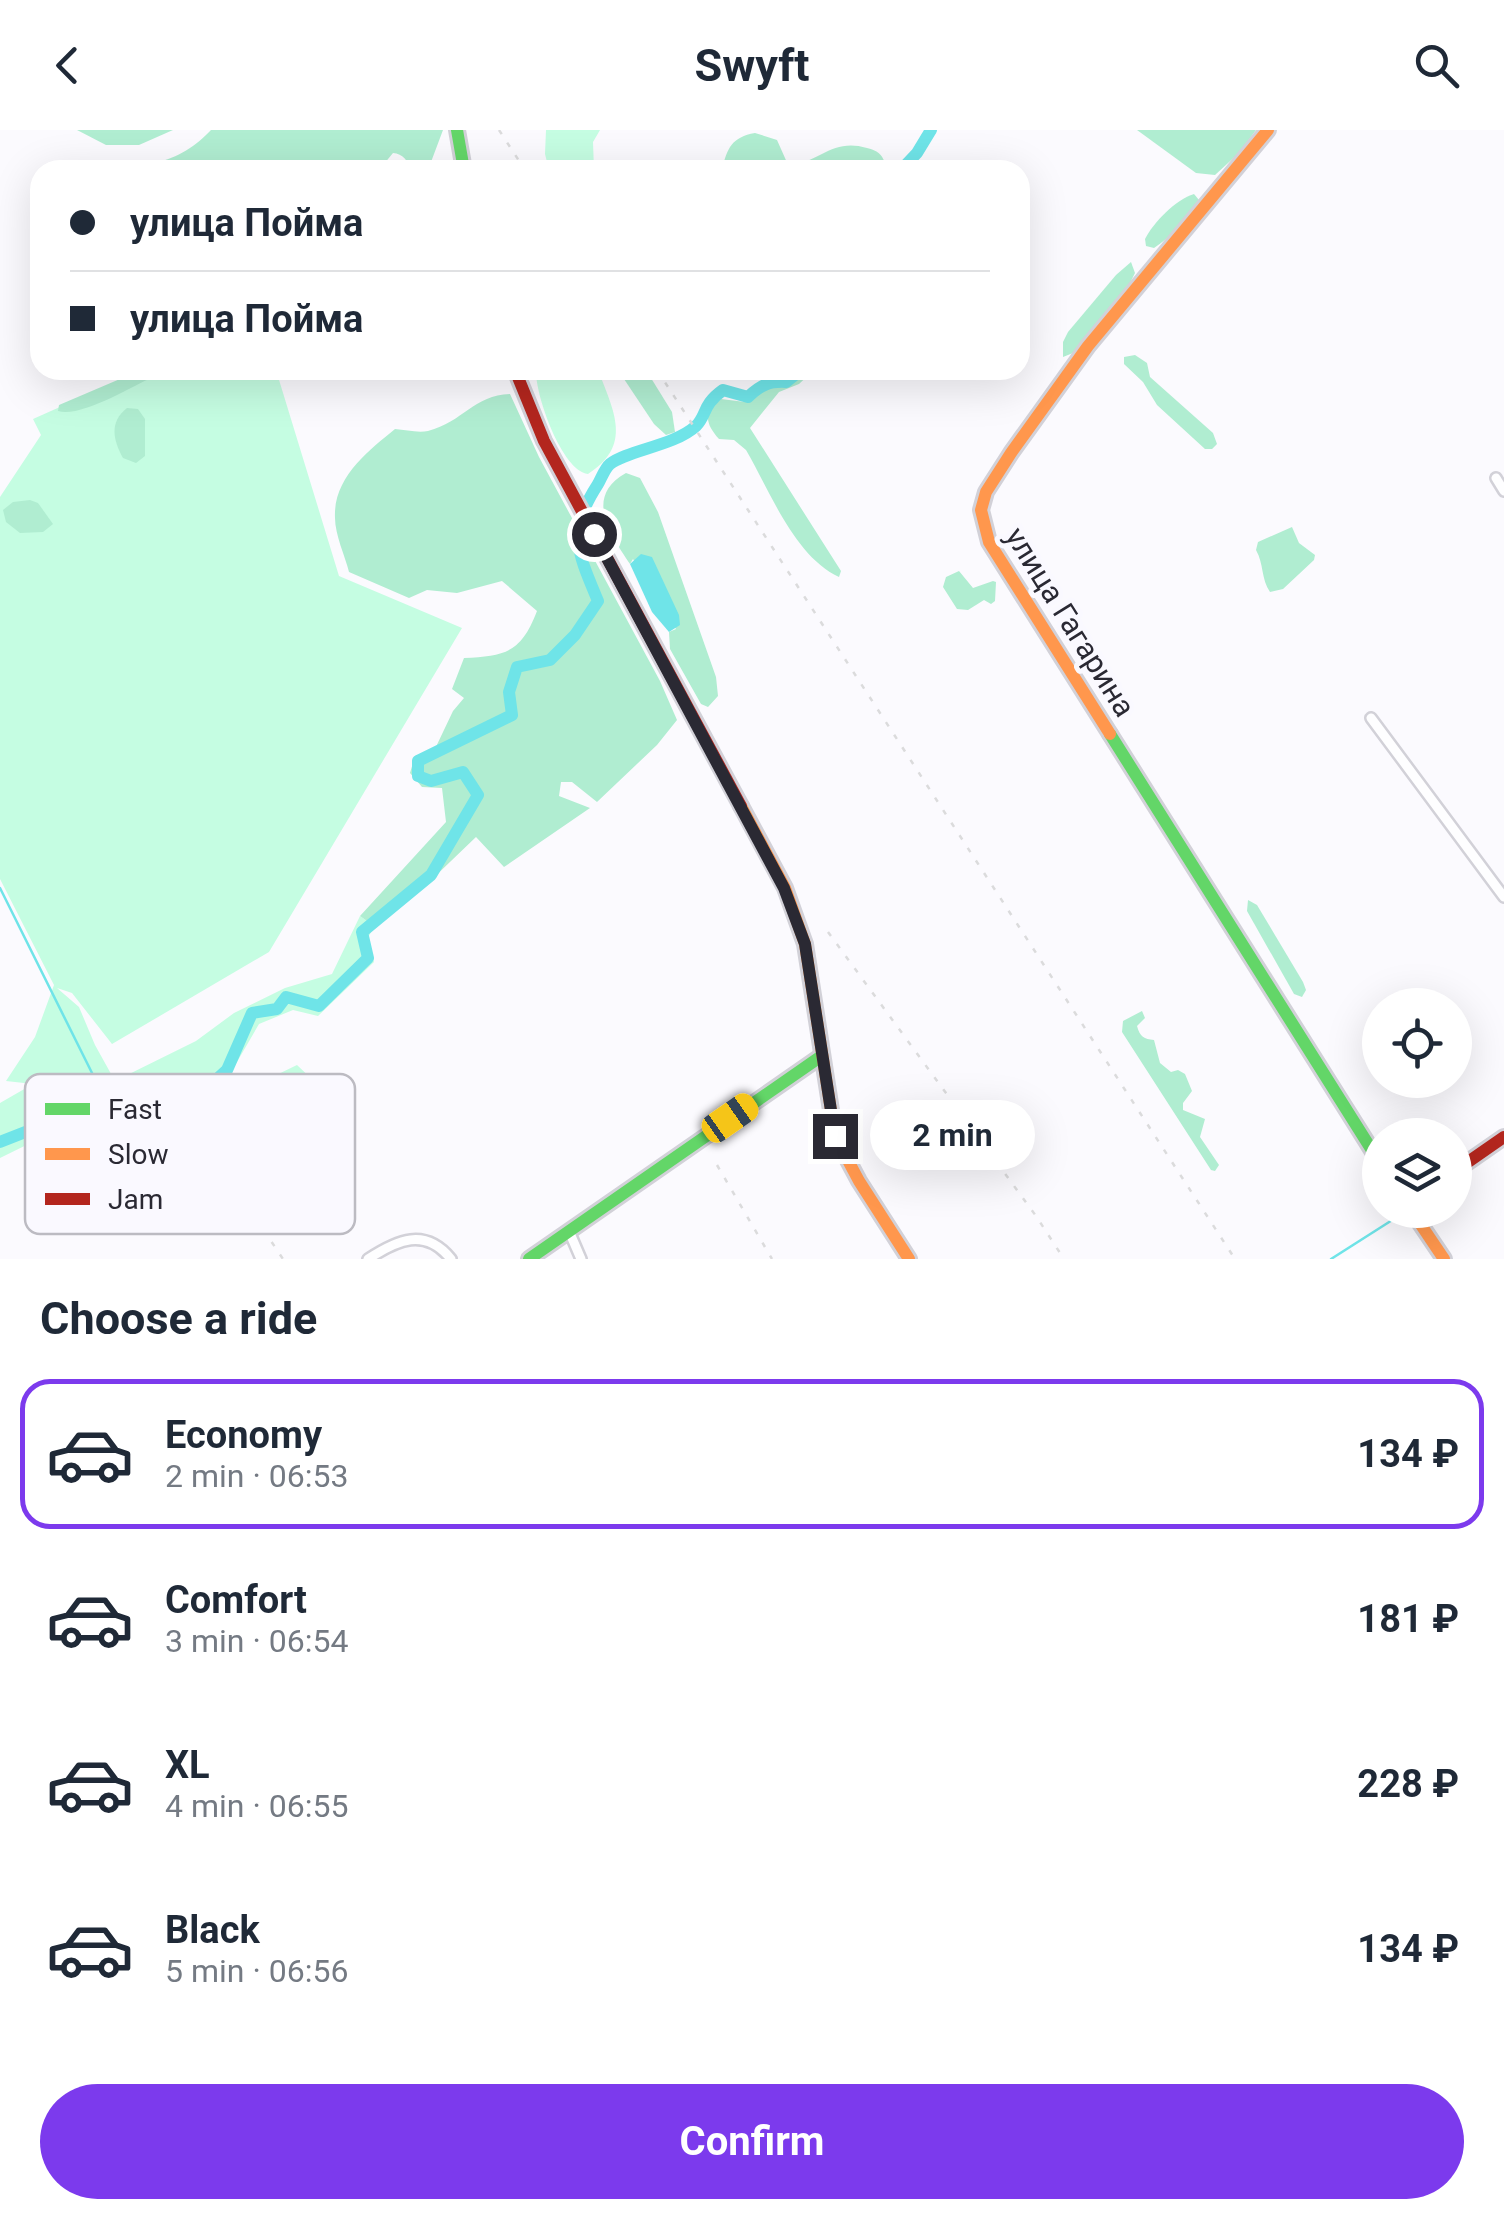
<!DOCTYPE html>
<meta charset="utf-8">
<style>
:root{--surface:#fff;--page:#f2f2f3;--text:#1f2937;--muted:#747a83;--line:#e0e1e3;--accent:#7c3aed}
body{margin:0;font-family:Roboto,sans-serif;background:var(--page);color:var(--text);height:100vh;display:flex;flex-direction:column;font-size:38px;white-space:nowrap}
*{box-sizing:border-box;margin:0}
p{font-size:32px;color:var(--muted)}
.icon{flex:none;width:55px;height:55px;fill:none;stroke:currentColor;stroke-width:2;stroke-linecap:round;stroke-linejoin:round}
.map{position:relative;height:1129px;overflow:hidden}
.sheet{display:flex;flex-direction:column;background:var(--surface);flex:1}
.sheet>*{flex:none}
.top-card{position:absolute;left:30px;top:30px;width:1000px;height:220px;border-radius:30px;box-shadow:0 10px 40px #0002;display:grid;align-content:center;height:220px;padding:0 40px;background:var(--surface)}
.buttons{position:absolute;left:1362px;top:858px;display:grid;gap:20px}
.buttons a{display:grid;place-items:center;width:110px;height:110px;border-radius:50%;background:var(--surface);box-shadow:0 10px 40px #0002;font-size:50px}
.end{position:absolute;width:45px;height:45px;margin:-22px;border:12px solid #2a2933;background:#fff;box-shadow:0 0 0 5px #fff}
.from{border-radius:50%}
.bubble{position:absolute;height:70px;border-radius:35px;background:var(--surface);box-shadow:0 10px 40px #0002;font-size:32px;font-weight:700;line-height:70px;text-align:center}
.car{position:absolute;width:30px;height:60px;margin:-30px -15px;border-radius:12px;box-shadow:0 0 8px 2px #0007;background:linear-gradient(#f5c518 24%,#345 0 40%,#f5c518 0 76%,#345 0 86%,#f5c518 0)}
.top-card b{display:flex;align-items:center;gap:35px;height:95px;font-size:38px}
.top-card b+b{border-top:2px solid var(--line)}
.top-card i{width:25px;height:25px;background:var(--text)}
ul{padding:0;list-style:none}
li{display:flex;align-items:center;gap:30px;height:150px;margin:0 20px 15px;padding:0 20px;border:5px solid transparent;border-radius:30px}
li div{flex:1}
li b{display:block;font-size:38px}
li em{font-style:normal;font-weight:700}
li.selected{border-color:var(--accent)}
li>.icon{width:90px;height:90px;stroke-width:1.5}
h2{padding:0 40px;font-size:45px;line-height:120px}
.button{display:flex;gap:20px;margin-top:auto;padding:20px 40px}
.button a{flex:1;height:115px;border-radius:60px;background:var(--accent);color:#fff;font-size:40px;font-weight:700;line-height:115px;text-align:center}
header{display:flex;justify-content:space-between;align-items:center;height:130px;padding:0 40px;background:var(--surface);font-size:45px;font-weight:700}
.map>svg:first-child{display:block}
.green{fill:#c5fde2}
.forest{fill:#b0edd1}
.water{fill:#6fe4e8}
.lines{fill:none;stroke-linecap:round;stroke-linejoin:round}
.stream{stroke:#6fe4e8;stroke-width:2.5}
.river{stroke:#6fe4e8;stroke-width:12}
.street-casing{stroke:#d2d1d8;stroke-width:14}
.fast-casing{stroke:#d2d1d8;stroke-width:18}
.slow-casing{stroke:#d2d1d8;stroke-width:18}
.jam-casing{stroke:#d2d1d8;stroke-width:18}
.street{stroke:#fefeff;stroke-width:9}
.fast{stroke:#63d668;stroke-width:12}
.slow{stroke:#ff974d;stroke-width:12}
.jam{stroke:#b3261e;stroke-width:12}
.rail{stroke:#dbdbdc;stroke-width:2.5;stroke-dasharray:5 10;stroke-linecap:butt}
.route{stroke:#2a2933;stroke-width:12}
.labels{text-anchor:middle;stroke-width:10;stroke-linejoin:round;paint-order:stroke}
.street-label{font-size:30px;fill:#2a2933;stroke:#faf9ff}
.key{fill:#faf9ff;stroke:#bcbbc2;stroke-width:2.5}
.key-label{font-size:28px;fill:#2a2933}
</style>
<header><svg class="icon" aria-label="back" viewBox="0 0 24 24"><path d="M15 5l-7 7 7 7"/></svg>Swyft<svg class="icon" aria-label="search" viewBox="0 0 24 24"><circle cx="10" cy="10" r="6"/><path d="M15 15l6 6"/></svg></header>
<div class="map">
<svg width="1504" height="1129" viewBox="0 0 1504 1129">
<rect width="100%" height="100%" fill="#fbfafe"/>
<!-- green -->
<g class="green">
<path d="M 546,0 L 600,0 L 593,12 L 594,40 L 549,40 L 545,24 Z"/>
<path d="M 143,240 L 276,240 L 339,446 L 462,498 L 269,822 L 112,914 L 72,863 L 57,858 L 79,877 L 95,915 L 115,951 L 196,911 L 234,883 L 285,858 L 332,844 L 360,786 L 374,796 L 368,808 L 374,832 L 318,886 L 293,880 L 259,894 L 230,944 L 243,961 L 297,935 L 316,953 L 215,993 L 80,1033 L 57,1000 L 0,1028 L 0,973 L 33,954 L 6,951 L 35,907 L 54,855 L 0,749 L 0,367 L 41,305 L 33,289 Z"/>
<path d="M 536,240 L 598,240 C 614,282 633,315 588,344 C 562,341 535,265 536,240 Z"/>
</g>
<!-- forest -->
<g class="forest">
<path d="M 77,0 L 173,0 L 139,15 L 106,15 Z"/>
<path d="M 211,0 L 443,0 L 428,40 L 410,40 C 408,30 403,24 393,23 L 379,40 L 117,40 C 131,34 142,35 156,32 C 177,29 197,15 211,0 Z"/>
<path d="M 1137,0 L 1256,0 L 1239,23 L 1215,45 L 1196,43 Z"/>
<path d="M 755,3 L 777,10 L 789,37 C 821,30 834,8 867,18 C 878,21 881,23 885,33 L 883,40 L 722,40 C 727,18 732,7 755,3 Z"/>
<path d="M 1194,64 L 1199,70 C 1188,88 1172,106 1154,118 L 1146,116 L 1145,109 C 1153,93 1176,69 1194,64 Z"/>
<path d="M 1131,132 L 1135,143 L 1130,153 L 1073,223 L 1063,227 L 1063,212 L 1068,202 L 1116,145 Z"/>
<path d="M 1135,225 L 1147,233 L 1150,247 L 1213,303 L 1217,314 L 1212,319 L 1205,319 L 1157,275 L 1143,252 L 1124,234 L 1124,227 Z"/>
<path d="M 141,240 L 160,240 L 153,247 C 131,257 80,288 58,281 L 59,275 Z"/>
<path d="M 618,240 L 646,240 L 672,282 L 675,302 L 666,305 L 654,294 Z"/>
<path d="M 805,240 L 814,240 L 799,254 L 779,262 L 750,298 L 841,441 L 839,447 C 794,426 770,361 746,320 L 734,310 L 719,309 C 705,293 703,282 721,269 L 745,272 L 770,256 L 788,253 Z"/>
<path d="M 510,264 L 539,327 L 660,551 L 677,590 L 657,615 L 597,672 L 572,652 L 561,652 L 559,666 L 590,678 L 504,737 L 476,707 L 426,755 L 374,796 L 360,786 L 446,692 L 442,658 L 422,657 L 410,643 L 415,626 L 434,621 L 453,581 L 464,568 L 452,559 L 464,528 C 505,526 521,523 537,481 L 502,451 L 457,463 L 427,460 L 409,468 L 349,442 C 345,426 335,405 335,388 C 333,348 368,321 395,299 C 406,300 418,303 428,301 C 463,292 474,265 510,264 Z"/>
<path d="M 127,278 L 138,279 L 145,289 L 145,326 L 136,333 L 123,328 C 113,310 109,292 127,278 Z"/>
<path d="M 626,343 L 640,348 L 658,382 L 716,547 L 718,566 L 708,577 L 701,574 L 670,519 L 669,502 L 676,499 L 633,429 L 630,434 C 611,405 583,367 626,343 Z"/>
<path d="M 30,370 L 38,373 L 53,394 L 43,402 L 20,403 L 6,392 L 3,380 L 13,372 Z"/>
<path d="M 1292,397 L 1299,413 L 1315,425 L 1314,430 L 1283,459 L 1270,462 C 1261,449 1264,434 1256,420 L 1258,412 Z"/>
<path d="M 959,441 L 973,458 L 993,451 L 996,452 L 995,471 L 991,474 L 984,470 L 968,480 L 957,479 L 943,457 L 946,447 Z"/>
<path d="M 1248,770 L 1257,775 L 1303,852 L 1306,860 L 1302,867 L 1294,864 L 1247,781 Z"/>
<path d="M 1142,881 L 1145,888 L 1137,896 C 1140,907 1144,909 1154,910 L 1160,933 L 1171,942 L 1178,940 L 1185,944 L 1192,961 L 1183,973 L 1183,980 L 1205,989 L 1200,1007 L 1219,1035 L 1215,1041 L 1211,1040 L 1122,902 L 1123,891 Z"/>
</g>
<!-- water -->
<path class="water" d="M 641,424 L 652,427 L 679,485 L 680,495 L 669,502 L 652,482 L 630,434 Z"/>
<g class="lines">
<!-- stream -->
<g class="stream">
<path d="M 0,758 L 97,953 L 125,996"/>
<path d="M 1331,1129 L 1397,1087"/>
</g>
<!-- river -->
<g class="river">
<path d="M 901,40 L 917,23 L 931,0"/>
<path d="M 0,1012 L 79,981 L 125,996 L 151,993 L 193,971 L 227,940 L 252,883 L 277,879 L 286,867 L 319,876 L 368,828 L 362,802 L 431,745 L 478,665 L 463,642 L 431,651 L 418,646 L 418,631 L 512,585 L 509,562 L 517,537 L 550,530 L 575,505 L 598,471 C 577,421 567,402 598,354 C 601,349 605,338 610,334 C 628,320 674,316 696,296 C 707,285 702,275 723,260 L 748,267 C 761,255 769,251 786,252 L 801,240"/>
</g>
<defs>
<g id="street">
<path d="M 1496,348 L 1504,361"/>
<path d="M 1371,588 L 1504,767"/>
<path d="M 569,1101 L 581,1129"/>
<path d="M 368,1129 C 397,1110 425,1097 451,1129"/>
</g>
<g id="fast">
<path d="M 457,0 L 464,40"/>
<path d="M 1110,604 L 1380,1033"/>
<path d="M 529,1129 L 820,927"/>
</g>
<g id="slow">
<path d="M 1110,604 L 989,412 L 981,380 L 986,362 L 1011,323 L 1088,216 L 1268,0"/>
<path d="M 741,676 L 785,758 L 805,814 L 835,1006 L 859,1051 L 909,1129"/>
<path d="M 1411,1080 L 1444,1129"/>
</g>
<g id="jam">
<path d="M 515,240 L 544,311 L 741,676"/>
<path d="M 1455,1041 L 1504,1007"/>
</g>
</defs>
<!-- street casing -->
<use href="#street" class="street-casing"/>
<!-- fast casing -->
<use href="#fast" class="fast-casing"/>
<!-- slow casing -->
<use href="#slow" class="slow-casing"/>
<!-- jam casing -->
<use href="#jam" class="jam-casing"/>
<!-- street -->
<use href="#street" class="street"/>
<!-- fast -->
<use href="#fast" class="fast"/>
<!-- slow -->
<use href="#slow" class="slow"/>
<!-- jam -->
<use href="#jam" class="jam"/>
<!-- rail -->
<g class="rail">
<path d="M 499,0 L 525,40"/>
<path d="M 657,240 L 1235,1129"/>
<path d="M 828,802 L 1036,1086 L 1064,1129"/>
<path d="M 717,1035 L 772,1129"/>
<path d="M 255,1087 L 283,1129"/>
</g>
</g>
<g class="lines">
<!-- route -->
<path class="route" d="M 594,404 L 784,758 L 805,814 L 835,1006"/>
</g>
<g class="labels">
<!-- street labels -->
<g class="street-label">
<text transform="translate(1070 492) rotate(58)" y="10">улица Гагарина</text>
</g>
</g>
<!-- legend -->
<rect x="25" y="944" width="330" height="160" rx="15" class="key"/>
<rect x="45" y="973" width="45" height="12" fill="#63d668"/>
<rect x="45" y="1018" width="45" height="12" fill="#ff974d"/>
<rect x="45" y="1063" width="45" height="12" fill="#b3261e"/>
<g class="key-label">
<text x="108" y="989">Fast</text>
<text x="108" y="1034">Slow</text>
<text x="108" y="1079">Jam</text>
</g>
</svg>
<div class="buttons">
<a><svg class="icon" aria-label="locate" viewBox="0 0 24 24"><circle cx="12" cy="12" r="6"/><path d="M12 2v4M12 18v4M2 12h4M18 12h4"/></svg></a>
<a><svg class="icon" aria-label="layers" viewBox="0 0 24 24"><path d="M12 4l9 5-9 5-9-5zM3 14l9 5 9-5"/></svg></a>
</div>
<i class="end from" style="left:594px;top:404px"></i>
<i class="end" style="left:835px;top:1006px"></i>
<div class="bubble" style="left:870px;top:970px;width:165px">2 min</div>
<i class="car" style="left:730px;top:988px;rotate:55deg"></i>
<div class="top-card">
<b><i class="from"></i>улица Пойма</b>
<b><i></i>улица Пойма</b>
</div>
</div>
<section class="sheet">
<h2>Choose a ride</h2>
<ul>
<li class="selected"><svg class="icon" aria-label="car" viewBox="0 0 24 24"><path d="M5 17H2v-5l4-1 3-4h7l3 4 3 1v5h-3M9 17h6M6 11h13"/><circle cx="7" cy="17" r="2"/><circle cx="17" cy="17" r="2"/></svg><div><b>Economy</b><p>2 min · 06:53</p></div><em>134 ₽</em></li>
<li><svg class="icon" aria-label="car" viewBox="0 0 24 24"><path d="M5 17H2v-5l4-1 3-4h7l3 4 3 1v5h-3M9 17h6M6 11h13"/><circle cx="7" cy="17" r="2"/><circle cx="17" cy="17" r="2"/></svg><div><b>Comfort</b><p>3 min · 06:54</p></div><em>181 ₽</em></li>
<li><svg class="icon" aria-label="car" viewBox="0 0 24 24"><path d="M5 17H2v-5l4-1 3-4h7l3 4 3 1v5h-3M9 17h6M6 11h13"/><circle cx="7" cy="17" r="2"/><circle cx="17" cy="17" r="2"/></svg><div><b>XL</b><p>4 min · 06:55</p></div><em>228 ₽</em></li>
<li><svg class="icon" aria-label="car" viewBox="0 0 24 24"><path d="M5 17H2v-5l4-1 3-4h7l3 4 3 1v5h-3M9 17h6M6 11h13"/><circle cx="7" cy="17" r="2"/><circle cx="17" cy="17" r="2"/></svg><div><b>Black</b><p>5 min · 06:56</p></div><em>134 ₽</em></li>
</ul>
<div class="button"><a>Confirm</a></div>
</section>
